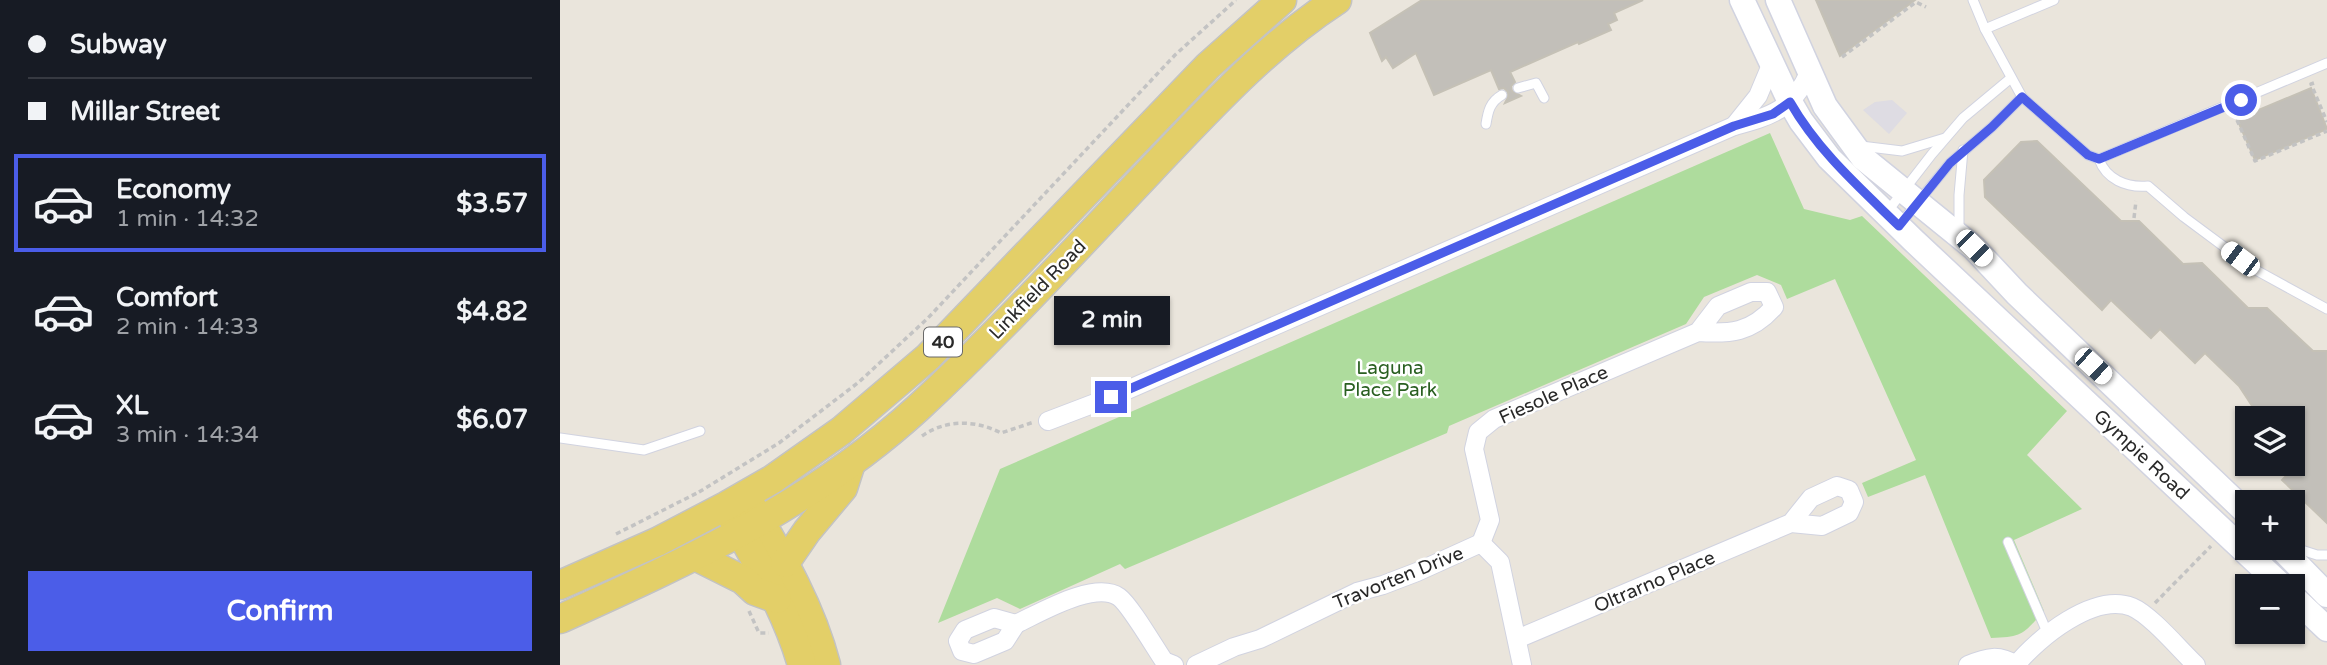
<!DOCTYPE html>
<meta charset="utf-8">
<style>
:root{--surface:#171b24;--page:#20242c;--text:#f1f3f6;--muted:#9ea1a6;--line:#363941;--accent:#4b5de8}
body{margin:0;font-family:"Varela Round",sans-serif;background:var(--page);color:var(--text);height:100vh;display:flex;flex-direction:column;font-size:26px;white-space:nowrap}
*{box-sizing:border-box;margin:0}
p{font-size:23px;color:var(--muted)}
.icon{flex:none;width:38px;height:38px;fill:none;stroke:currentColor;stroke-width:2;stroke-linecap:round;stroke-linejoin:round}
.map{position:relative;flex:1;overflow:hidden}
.details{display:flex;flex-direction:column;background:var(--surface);width:560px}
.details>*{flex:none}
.top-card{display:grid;align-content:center;height:154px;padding:0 28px;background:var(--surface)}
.controls{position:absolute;left:1675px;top:406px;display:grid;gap:14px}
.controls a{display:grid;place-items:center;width:70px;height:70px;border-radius:0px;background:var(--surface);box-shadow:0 2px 5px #0004;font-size:35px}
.end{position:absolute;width:32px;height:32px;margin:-16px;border:9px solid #4b5de8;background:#fff;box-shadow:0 0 0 4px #fff}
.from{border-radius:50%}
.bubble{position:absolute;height:49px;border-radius:0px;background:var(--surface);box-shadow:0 2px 5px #0004;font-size:23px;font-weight:700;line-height:49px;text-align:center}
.car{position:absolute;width:21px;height:42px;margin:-21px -10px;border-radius:9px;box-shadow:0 0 5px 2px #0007;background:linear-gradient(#fff 24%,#345 0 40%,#fff 0 76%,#345 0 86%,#fff 0)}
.top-card b{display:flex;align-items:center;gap:24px;height:66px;font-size:26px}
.top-card b+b{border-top:2px solid var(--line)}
.top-card i{width:18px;height:18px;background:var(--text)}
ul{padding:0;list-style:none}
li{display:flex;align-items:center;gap:21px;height:98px;margin:0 14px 10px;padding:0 14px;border:4px solid transparent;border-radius:0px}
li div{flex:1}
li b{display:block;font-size:26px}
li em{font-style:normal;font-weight:700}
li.current{border-color:var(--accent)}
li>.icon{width:63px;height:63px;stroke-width:1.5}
.cta{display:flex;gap:14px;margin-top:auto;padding:14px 28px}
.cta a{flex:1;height:80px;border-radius:0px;background:var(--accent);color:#fff;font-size:28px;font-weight:700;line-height:80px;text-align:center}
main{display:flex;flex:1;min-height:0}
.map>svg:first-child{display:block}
.industrial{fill:#dedce3}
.green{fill:#aedc9d}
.building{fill:#c2bfb9;stroke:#c5c1b6;stroke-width:2}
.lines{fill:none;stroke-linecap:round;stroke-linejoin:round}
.service-casing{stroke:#d1d3e0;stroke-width:11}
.minor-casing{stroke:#d1d3e0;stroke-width:20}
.secondary-casing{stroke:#d1d3e0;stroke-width:27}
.primary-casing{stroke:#c3c3c3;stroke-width:31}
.path{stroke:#c3c3c3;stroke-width:3.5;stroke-dasharray:5 3.5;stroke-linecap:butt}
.service{stroke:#fff;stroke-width:9}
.minor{stroke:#fff;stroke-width:18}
.secondary{stroke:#fff;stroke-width:24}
.primary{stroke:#e3cf68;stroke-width:28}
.route{stroke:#4b5de8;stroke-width:9}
.labels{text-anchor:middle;stroke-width:5;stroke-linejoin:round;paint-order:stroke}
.shield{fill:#fff;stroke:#696969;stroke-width:2}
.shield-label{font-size:18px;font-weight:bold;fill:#292929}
.street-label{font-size:19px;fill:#292929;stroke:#fff}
.park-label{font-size:19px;fill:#295f20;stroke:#fff}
</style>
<main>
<section class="details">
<div class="top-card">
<b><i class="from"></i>Subway</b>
<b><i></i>Millar Street</b>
</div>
<ul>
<li class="current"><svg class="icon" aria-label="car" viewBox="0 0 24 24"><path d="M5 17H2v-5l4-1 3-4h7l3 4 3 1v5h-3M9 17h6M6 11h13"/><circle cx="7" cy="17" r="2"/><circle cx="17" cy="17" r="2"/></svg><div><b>Economy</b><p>1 min · 14:32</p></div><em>$3.57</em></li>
<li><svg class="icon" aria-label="car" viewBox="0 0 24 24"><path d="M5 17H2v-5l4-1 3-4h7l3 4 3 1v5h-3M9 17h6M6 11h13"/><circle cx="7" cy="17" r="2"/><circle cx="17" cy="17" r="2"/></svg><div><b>Comfort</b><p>2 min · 14:33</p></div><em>$4.82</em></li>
<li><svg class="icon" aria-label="car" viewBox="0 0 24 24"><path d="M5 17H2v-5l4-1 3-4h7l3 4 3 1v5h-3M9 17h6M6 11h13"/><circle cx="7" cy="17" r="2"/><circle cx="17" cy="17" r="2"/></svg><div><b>XL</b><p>3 min · 14:34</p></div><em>$6.07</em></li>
</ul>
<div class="cta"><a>Confirm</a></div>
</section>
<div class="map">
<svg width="1767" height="665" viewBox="0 0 1767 665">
<rect width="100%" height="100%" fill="#eae5dc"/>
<!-- industrial -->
<path class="industrial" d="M 1332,100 L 1347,113 L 1329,134 L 1303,110 L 1315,102 Z"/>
<!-- green -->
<path class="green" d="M 1210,133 L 1244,209 L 1290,220 L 1302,216 L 1507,411 L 1467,455 L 1522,509 L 1454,540 L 1484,611 C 1463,634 1464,637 1431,638 L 1365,475 L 1308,497 L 1302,483 L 1356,460 L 1275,279 L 1227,299 L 1221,285 L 1197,275 L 1144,297 L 1126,324 L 889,426 L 887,433 L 565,569 L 560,564 L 460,609 L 437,598 L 378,623 L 440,469 Z"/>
<!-- building -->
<g class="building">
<path d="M 862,0 L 1083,0 L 1054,13 L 1057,20 L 1048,24 L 1051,30 L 1019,44 L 1018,42 L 950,72 L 955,82 L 951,86 L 952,91 L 961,96 L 945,103 L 948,97 L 948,92 L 944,88 L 939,89 L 931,70 L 874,95 L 856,53 L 833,68 L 826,57 L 822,61 L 810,33 Z"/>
<path d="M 1256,0 L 1355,0 L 1280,56 Z"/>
<path d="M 1751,88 L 1767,129 L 1695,160 L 1677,119 Z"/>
<path d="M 1477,141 L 1561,221 L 1579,221 L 1623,264 L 1642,263 L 1688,308 L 1707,308 L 1753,351 L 1767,351 L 1767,523 L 1722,480 L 1732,470 L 1732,418 L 1700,418 L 1679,386 L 1645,353 L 1635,363 L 1600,329 L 1591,338 L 1551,300 L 1542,310 L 1425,197 L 1424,180 L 1461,142 Z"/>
</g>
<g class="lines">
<defs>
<g id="service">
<path d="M 1413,0 L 1425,29 L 1462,97 L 1528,155 L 1539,159 C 1546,179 1566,188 1588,186 L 1624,217 L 1694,269 L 1767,309"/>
<path d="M 1425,29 L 1494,0"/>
<path d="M 958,88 L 976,83 L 984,98"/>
<path d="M 926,124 C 928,111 930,102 942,95"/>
<path d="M 1301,146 L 1342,151 L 1385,138"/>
<path d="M 1539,159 L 1767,63"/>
<path d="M 1327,212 L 1372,154 L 1403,118 L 1451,78"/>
<path d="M 1340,224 L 1390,163 L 1432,127 L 1462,97"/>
<path d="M 1399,229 L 1399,195 L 1403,150"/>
<path d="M 0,438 L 84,450 L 140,431"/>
<path d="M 1448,542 L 1487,632"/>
<path d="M 1732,547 L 1757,555 L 1767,555"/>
</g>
<g id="minor">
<path d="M 1174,126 L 1198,96 L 1211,65"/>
<path d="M 488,421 L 551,397 L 1174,126 C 1211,116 1232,110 1249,73"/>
<path d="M 921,543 L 930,520 L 914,449 L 918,432 L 934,419 L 1138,332 C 1170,334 1191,333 1214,307 L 1207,292 L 1191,292 L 1158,306 L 1138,332"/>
<path d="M 434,618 L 456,624 L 445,641 L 414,654 L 402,651 L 398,641 L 405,630 Z"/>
<path d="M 456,624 C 480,613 535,580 559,597 C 570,605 595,648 604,661 L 614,665"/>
<path d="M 957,639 L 1231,523 L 1262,526 L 1289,513 L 1294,502 L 1289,490 L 1277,486 L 1251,498 L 1231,523"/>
<path d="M 636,665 L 674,647 L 700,639 L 797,592 L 823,585 L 857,572 L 921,543 L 940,562 L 962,665"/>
<path d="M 1408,665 C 1427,657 1439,654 1456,665"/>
<path d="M 1456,665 C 1478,638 1534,592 1572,607 C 1591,615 1620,650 1636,665"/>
</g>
<g id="secondary">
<path d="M 1182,0 L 1230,102 L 1241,121 L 1269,158 L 1353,240 L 1722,586"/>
<path d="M 1218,0 L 1265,106 L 1303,158 L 1414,248 L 1457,294 L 1687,513"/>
<path d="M 1721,548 L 1767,595"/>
<path d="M 1732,596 L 1767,629"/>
</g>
<g id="primary">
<path d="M 192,507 C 222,558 251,607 266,665"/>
<path d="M 173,519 C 199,567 227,612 242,665"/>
<path d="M 137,557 L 183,580 L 195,591 L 217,599"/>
<path d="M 225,563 L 247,531 L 283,488 L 291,463"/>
<path d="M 0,585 L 97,542 L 166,506 L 213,479 L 281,431 L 368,357 L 648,66 L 722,0"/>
<path d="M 0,619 C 128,561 252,505 358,408 C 439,333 514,251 590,171 C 649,109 705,47 777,0"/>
</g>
</defs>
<!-- service casing -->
<use href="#service" class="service-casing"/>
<!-- minor casing -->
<use href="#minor" class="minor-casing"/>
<!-- secondary casing -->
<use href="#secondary" class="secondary-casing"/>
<!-- primary casing -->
<use href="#primary" class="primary-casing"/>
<!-- path -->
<g class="path">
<path d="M 1282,57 L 1356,2 L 1366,7"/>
<path d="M 1754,83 L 1751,84 L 1767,122"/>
<path d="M 1677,120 L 1695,161 L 1767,131"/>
<path d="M 1574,218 L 1576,201"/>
<path d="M 362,436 C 386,419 416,420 441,433 L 474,422"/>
<path d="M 139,492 L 219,443 L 299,382 L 368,318 L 615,55 L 676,0"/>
<path d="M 56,534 L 139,492"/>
<path d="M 1595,603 L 1651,546"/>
<path d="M 189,611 L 199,633 L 209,633"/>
</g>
<!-- service -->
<use href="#service" class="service"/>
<!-- minor -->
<use href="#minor" class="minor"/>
<!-- secondary -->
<use href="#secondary" class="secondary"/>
<!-- primary -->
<use href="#primary" class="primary"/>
</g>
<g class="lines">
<!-- route -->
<path class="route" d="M 551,397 L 1174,126 L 1213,114 L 1230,102 C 1258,151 1299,187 1339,226 L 1390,163 L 1432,127 L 1462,97 L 1528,155 L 1539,159 L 1681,100"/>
</g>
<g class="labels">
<!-- shield labels -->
<rect class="shield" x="364" y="327.5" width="38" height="29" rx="5"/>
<g class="shield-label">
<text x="383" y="348">40</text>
</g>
<!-- street labels -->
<g class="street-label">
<text transform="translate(477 289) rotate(-46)" y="7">Linkfield Road</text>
<text transform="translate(993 394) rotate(-24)" y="7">Fiesole Place</text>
<text transform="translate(1582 454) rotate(43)" y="7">Gympie Road</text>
<text transform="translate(838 577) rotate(-22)" y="7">Travorten Drive</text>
<text transform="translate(1094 581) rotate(-23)" y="7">Oltrarno Place</text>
</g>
<!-- park labels -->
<g class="park-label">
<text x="830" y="374">Laguna<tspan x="830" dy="22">Place Park</tspan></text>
</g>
</g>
</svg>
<div class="controls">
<a><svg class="icon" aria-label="layers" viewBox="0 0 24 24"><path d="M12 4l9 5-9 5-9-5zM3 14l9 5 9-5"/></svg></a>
<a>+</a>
<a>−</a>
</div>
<i class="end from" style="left:1681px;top:100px"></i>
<i class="end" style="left:551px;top:397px"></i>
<div class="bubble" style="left:494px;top:296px;width:116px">2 min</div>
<i class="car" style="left:1414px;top:248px;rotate:135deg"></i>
<i class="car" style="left:1680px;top:259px;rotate:307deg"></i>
<i class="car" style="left:1533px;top:366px;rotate:133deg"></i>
</div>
</main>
